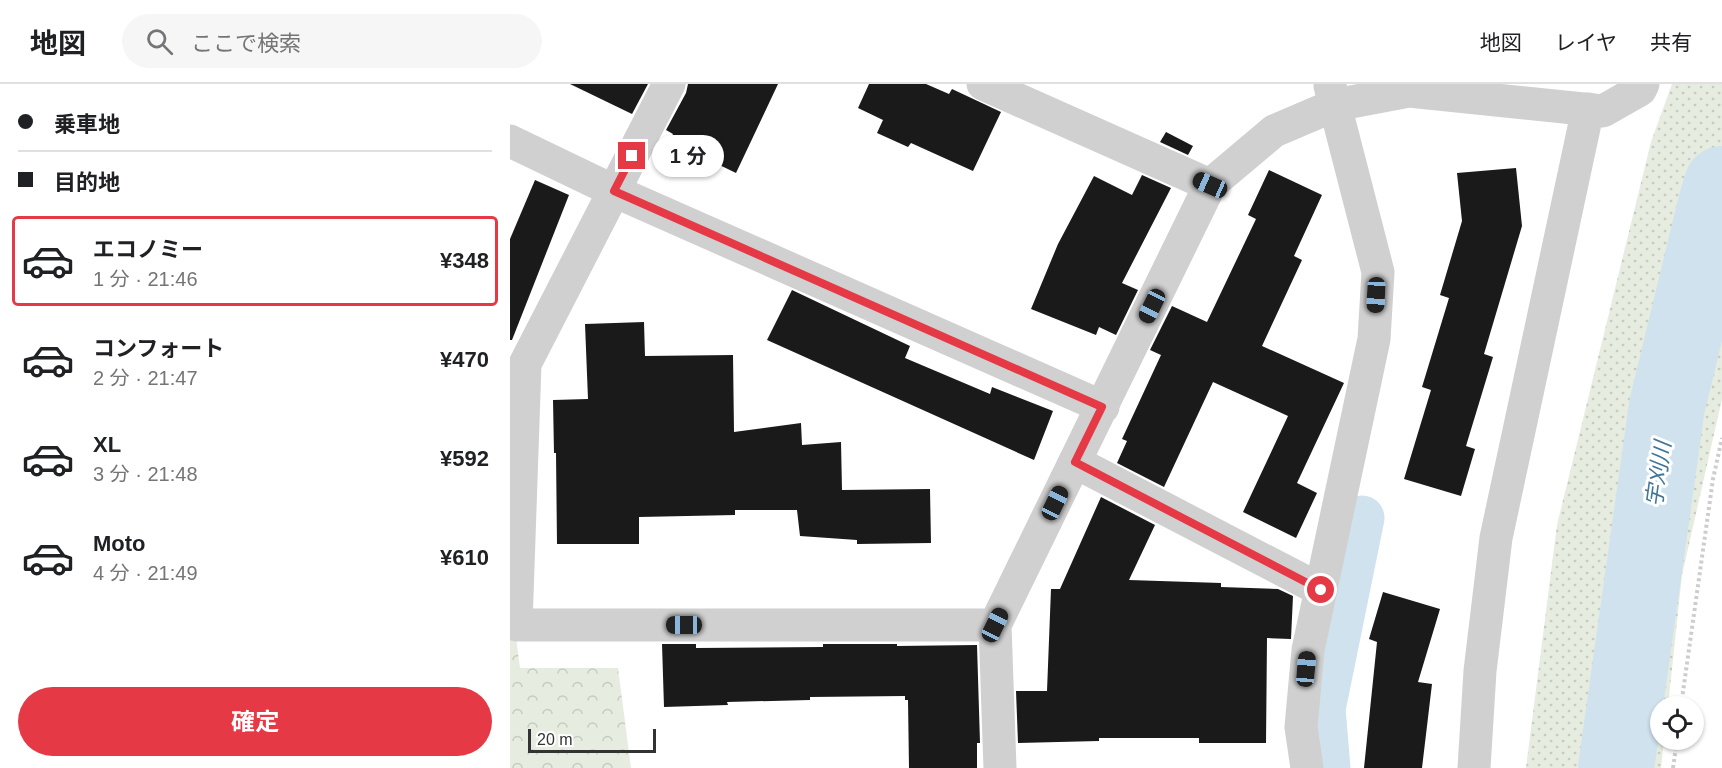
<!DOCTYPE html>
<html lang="ja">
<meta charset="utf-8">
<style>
:root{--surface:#fff;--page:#f6f6f6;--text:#202124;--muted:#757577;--line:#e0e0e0;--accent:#e63946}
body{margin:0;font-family:Arial,"Noto Sans JP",sans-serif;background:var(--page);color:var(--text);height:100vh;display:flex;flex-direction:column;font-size:22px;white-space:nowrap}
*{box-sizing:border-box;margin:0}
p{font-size:20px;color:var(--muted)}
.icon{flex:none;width:33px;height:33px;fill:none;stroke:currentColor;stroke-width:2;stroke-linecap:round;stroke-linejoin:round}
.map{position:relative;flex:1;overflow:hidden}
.side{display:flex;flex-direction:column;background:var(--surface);width:510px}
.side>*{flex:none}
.hud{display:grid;align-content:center;height:132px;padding:0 18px;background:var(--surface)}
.fabs{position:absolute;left:1140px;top:612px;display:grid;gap:12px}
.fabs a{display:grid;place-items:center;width:54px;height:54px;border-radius:50%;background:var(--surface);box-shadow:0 2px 4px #0004;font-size:30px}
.scale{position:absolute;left:18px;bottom:15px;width:128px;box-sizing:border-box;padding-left:6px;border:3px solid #333;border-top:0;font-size:16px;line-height:21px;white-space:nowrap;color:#333;-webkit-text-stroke:4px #fff;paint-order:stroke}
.end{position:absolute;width:27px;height:27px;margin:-14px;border:8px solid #e63946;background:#fff;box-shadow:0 0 0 3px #fff}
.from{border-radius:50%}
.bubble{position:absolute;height:42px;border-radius:21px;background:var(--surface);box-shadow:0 2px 4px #0004;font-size:20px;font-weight:700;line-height:42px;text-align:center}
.car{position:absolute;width:18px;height:36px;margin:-18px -9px;border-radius:8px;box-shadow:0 0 4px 2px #0007;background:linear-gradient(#222 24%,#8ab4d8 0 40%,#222 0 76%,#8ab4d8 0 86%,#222 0)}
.hud b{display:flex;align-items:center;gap:21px;height:57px;font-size:22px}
.hud b+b{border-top:2px solid var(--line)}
.hud i{width:15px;height:15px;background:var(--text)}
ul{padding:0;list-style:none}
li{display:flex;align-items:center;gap:18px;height:90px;margin:0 12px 9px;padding:0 6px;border:3px solid transparent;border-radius:6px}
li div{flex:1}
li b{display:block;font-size:22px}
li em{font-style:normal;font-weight:700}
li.on{border-color:var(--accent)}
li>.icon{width:54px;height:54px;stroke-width:1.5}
.primary-button{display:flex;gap:12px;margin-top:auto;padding:12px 18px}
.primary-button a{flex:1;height:69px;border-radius:36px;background:var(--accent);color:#fff;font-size:24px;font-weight:700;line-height:69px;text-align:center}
header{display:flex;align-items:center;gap:36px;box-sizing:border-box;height:84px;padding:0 30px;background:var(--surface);border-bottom:2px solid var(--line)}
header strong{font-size:28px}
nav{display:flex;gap:33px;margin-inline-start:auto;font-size:21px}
.search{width:420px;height:54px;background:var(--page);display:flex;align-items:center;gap:15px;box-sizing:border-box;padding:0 21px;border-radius:33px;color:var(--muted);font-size:22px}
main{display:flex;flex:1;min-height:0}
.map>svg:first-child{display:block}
.grass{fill:url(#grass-dots)}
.forest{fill:url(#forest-crowns)}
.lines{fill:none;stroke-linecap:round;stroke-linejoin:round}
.canal{stroke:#cfe2ee;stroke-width:45}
.river{stroke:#cfe2ee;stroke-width:76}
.building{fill:#1a1a1a}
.path{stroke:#cdcdcd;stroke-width:4;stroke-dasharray:3 3;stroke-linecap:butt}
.minor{stroke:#d0d0d0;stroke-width:33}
.route{stroke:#e63946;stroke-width:8}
.labels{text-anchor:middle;stroke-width:6;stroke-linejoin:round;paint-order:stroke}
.water-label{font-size:22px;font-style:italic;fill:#3f7597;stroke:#fff}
</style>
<header>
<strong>地図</strong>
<div class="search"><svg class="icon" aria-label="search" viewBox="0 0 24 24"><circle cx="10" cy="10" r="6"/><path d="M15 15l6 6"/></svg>ここで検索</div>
<nav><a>地図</a><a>レイヤ</a><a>共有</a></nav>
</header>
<main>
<section class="side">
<div class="hud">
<b><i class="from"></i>乗車地</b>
<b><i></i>目的地</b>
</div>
<ul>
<li class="on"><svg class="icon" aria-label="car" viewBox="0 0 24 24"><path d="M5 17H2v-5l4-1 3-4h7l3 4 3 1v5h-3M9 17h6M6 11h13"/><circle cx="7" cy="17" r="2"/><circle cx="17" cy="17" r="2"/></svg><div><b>エコノミー</b><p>1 分 · 21:46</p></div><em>¥348</em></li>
<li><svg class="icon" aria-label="car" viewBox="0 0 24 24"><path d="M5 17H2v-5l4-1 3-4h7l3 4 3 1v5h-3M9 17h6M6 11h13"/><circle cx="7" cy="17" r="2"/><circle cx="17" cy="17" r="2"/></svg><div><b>コンフォート</b><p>2 分 · 21:47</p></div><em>¥470</em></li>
<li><svg class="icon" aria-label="car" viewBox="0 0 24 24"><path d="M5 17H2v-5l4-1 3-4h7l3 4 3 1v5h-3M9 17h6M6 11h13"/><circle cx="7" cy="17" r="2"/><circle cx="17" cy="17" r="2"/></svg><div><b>XL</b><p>3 分 · 21:48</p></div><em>¥592</em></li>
<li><svg class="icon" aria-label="car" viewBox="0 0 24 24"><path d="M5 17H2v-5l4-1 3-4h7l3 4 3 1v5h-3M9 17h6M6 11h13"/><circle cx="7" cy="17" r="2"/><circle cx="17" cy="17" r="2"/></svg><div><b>Moto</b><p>4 分 · 21:49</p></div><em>¥610</em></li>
</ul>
<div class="primary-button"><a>確定</a></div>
</section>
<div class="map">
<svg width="1212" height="684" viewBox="0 0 1212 684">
<defs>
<pattern id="grass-dots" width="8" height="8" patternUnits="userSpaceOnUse" patternTransform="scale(1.5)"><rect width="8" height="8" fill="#e6ecdf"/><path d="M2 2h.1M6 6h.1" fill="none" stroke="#c6cbc0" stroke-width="1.8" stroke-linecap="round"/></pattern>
<pattern id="forest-crowns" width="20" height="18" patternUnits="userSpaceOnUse" patternTransform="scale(1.5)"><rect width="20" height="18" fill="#e6ecdf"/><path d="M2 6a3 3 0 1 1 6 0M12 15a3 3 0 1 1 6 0" fill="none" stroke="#c6cbc0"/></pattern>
</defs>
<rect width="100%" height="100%" fill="#fff"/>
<!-- grass -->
<path class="grass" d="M 1162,0 L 1212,0 L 1212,315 L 1172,491 L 1158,622 L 1150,622 L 1150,656 L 1154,656 L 1151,684 L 1016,684 L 1047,441 L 1141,58 Z"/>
<!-- forest -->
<path class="forest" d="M 0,507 L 10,584 L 108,584 L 121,684 L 0,684 Z"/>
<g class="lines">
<!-- canal -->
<path class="canal" d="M 818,684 L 813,625 L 852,434"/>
<!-- river -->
<path class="river" d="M 1106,684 L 1157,322 L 1206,120 L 1212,100"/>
</g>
<!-- building -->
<g class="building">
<path d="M 60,0 L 138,0 L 122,30 Z"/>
<path d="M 178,0 L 268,0 L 226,89 L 160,57 L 163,50 L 156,46 L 176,9 Z"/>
<path d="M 359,0 L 416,0 L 439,10 L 442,5 L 491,28 L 463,87 L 401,59 L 398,63 L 367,49 L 373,36 L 348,24 Z"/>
<path d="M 656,48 L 683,62 L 678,71 L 650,58 Z"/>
<path d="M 1006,84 L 1012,142 L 974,270 L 983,273 L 956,362 L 965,365 L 951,412 L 894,395 L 921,306 L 912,303 L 939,214 L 930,211 L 952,137 L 947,89 Z"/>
<path d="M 759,86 L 812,111 L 784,172 L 792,176 L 752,262 L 834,299 L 787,399 L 807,409 L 786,454 L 733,428 L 778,332 L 703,298 L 654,403 L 607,379 L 617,357 L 612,355 L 651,271 L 640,266 L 662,222 L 697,238 L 746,135 L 738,131 Z"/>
<path d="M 632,91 L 661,104 L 612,199 L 628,206 L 606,251 L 589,243 L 586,251 L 521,225 L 548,160 L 584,92 L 622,111 Z"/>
<path d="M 25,96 L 59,111 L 2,256 L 0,256 L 0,155 Z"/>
<path d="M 282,206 L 400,262 L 395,274 L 480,310 L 482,303 L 543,327 L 524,376 L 257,256 Z"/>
<path d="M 134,238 L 135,272 L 223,271 L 224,348 L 291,339 L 292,361 L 331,358 L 332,406 L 420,405 L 421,459 L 347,460 L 347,456 L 290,452 L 287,426 L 225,426 L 225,431 L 129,433 L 129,460 L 47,460 L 46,369 L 44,369 L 43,316 L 78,315 L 75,240 Z"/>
<path d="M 591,413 L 645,441 L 619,496 L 711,499 L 711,503 L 768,505 L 783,512 L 781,555 L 757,554 L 756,659 L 689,659 L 689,654 L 589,654 L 589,657 L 508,659 L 506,607 L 537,607 L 541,505 L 550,505 Z"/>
<path d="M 873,508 L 930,525 L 908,598 L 922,600 L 912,684 L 854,684 L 867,558 L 859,555 Z"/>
<path d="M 152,560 L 186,560 L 186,564 L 313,563 L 313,560 L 387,560 L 387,562 L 467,561 L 470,659 L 467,659 L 467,684 L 399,684 L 398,616 L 395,616 L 395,612 L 300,613 L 300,616 L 217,618 L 218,621 L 154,623 Z"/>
</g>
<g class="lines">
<!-- path -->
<g class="path">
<path d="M 1171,622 L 1203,395 L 1212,354"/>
<path d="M 1163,684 L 1167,656"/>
</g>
<!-- minor -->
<g class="minor">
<path d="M 159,0 L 15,280 L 6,541 L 485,541"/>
<path d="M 473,0 L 700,101"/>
<path d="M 0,57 L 104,107 L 593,323"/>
<path d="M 565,378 L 811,506"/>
<path d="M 490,684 L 485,541 L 700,101 L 764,47 L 825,21 L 899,7 L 1093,27 L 1130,6 L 1133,0"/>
<path d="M 797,684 L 791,643 L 798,566 L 864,255 L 868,188 L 820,2"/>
<path d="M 964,684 L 970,587 L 986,454 L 1078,25"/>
</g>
</g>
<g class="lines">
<!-- route -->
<path class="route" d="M 122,72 L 104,107 L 592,323 L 565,378 L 811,506"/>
</g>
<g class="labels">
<!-- water labels -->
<g class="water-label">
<text transform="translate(1148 390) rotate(-82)" y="8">宇刈川</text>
</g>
</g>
</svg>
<div class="fabs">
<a><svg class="icon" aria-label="locate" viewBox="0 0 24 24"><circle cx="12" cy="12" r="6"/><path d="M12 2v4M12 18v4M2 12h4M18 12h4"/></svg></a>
</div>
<div class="scale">20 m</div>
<i class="end from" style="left:811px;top:506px"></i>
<i class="end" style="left:122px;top:72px"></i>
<div class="bubble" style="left:142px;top:51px;width:72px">1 分</div>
<i class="car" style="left:700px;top:101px;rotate:294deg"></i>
<i class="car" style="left:866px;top:211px;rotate:183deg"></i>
<i class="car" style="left:642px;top:222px;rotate:206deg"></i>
<i class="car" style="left:545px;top:419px;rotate:26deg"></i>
<i class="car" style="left:174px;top:541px;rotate:270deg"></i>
<i class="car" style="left:485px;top:541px;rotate:26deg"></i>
<i class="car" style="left:796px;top:585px;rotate:5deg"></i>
</div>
</main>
